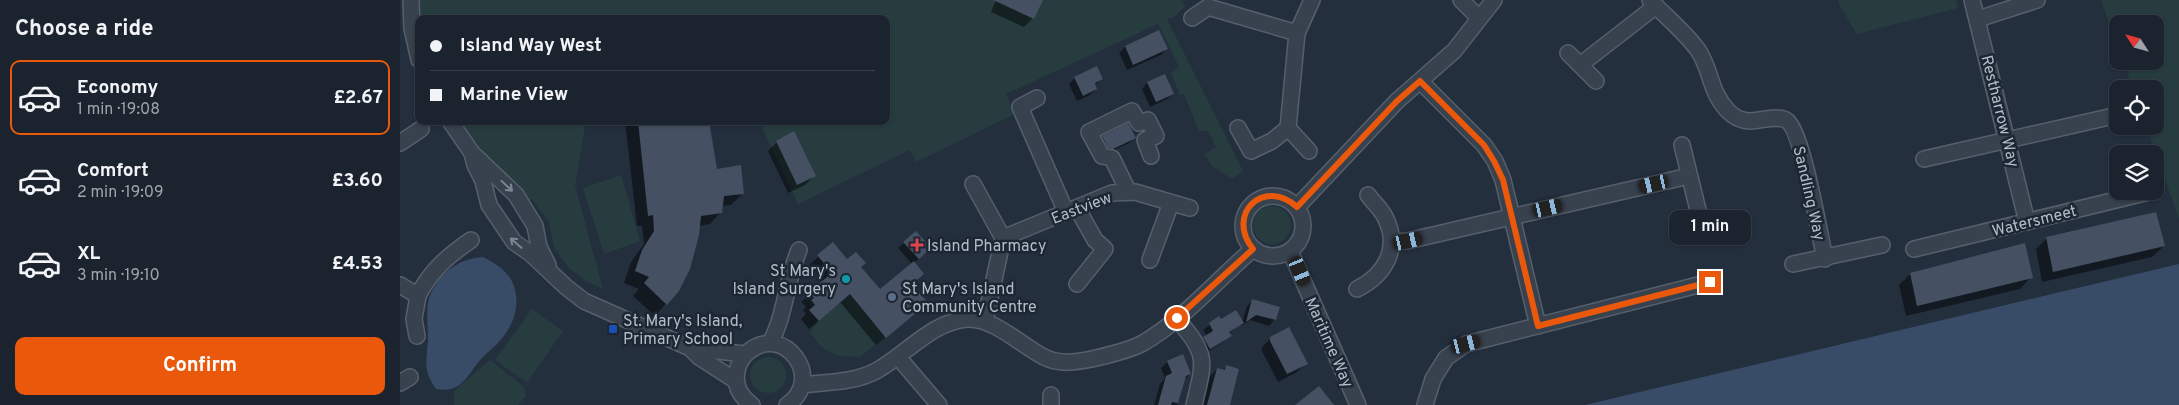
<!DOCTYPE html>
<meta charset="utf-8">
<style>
:root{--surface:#1b232e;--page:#242b36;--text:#f1f3f6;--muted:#a0a4aa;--line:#39404a;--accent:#ea580c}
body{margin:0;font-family:Overpass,sans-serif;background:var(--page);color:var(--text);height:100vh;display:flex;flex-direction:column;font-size:19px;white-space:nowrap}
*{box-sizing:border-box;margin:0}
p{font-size:16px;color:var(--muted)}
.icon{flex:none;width:28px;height:28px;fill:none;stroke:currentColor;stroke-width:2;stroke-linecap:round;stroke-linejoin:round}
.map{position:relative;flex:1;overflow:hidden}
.side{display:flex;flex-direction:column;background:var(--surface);width:400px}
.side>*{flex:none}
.top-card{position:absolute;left:15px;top:15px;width:475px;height:110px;border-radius:10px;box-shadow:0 1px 4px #0004,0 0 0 1px var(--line);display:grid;align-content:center;height:110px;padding:0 15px;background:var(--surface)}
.needle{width:32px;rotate:306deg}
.fabs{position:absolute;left:1709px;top:15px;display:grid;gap:10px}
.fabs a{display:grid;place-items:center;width:55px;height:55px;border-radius:10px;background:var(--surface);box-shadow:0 1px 4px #0004,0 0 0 1px var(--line);font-size:25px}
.end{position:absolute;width:22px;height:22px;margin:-11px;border:6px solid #ea580c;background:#fff;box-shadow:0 0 0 2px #fff}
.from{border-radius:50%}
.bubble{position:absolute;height:35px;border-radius:10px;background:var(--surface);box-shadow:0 1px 4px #0004,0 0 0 1px var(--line);font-size:16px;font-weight:700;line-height:35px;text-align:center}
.car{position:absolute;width:15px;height:30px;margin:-15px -8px;border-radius:6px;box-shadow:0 0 4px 1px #0007;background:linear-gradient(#222 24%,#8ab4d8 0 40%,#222 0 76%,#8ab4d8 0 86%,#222 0)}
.top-card b{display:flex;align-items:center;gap:18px;height:48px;font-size:19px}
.top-card b+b{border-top:1px solid var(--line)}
.top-card i{width:12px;height:12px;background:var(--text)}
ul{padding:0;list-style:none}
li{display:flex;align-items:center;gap:15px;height:75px;margin:0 10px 8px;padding:0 5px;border:2px solid transparent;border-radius:10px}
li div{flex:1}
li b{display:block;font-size:19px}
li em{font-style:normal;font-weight:700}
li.selected{border-color:var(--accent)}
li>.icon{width:45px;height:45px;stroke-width:1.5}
h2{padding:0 15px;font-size:22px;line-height:60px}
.primary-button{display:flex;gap:10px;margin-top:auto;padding:10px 15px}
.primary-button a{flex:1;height:58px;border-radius:10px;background:var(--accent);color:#fff;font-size:20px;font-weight:700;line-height:58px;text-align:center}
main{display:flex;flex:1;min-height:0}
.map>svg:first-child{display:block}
.green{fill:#263c3f}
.water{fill:#394c67}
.shadow{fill:#0007}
.building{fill:#455162}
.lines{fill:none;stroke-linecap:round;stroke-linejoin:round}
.minor-casing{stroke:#565f6c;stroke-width:18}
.minor{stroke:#38414e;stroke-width:15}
.oneway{stroke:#7c8592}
.route{stroke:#ea580c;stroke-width:6}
.health-dot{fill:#e0444e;stroke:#1d2633;stroke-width:2}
.culture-dot{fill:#0f9aa8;stroke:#1d2633;stroke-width:2}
.service-dot{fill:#5c6f8a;stroke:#1d2633;stroke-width:2}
.transit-dot{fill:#1a4fb4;stroke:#1d2633;stroke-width:2}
.labels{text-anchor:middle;stroke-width:5;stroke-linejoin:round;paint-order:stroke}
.street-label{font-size:16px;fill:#b4bcc9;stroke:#1d2633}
.poi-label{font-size:16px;fill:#b4bcc9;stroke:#1d2633;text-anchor:start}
</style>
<main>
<section class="side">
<h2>Choose a ride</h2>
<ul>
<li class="selected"><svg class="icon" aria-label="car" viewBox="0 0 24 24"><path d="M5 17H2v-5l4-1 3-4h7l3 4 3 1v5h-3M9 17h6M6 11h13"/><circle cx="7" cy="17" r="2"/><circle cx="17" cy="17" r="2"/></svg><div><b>Economy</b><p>1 min · 19:08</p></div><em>£2.67</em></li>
<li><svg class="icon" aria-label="car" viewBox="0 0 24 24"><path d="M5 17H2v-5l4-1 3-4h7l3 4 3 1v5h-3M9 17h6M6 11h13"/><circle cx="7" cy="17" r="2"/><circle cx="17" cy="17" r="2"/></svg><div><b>Comfort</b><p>2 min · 19:09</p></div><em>£3.60</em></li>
<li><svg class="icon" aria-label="car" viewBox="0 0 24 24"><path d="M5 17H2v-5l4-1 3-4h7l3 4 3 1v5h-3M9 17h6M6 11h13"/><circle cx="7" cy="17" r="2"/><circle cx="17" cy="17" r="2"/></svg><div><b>XL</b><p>3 min · 19:10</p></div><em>£4.53</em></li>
</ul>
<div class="primary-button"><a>Confirm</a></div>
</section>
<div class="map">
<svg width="1779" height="405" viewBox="0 0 1779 405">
<rect width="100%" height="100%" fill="#242f3e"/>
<!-- green -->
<g class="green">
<path d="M 18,0 L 782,0 L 785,6 L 774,17 L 767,19 L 843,171 L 832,179 L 811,165 L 805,154 L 816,147 L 808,131 L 799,131 L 784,94 L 780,95 L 771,73 L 779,67 L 758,24 L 606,94 L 615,114 L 516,162 L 510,150 L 398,204 L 359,121 L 486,121 L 486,19 L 19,19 Z"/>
<path d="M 1439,0 L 1556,0 L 1558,8 L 1457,34 L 1438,3 Z"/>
<path d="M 1701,0 L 1779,0 L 1779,219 L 1746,126 L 1755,126 L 1755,89 L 1733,89 L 1723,61 L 1755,61 L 1755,24 L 1718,24 L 1717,46 Z"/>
<path d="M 60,121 L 186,121 L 175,185 L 203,289 L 187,282 L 169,268 L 154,248 L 149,222 L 132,199 L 126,204 L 91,164 Z"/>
<path d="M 221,175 L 240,241 L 204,254 L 183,188 Z"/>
<circle cx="872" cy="225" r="19"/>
<path d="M 450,294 L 486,337 L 459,357 C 433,356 425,354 410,332 L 419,321 Z"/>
<path d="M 132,309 L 163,331 L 127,383 L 95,360 Z"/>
<circle cx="368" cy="375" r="18"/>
<path d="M 90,360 L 124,387 L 126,396 L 118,405 L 54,405 L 54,391 Z"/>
</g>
<!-- water -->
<g class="water">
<path d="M 83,257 C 90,261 99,265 105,272 C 123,290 118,320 102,338 C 97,345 89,351 83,357 C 67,373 64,394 36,389 C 22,369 27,361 28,338 C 28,326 26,315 28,303 C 33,278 57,258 83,257 Z"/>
<path d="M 1779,264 L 1779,405 L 1185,405 L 1745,272 Z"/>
</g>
<!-- shadow -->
<g class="shadow">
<path d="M 596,0 L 642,0 L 633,18 L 624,27 L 591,12 Z"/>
<path d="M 758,32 L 766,49 L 761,55 L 727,70 L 719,53 L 725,47 Z"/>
<path d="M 675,78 L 702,79 L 694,86 L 696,89 L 690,95 L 677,101 L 669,84 Z"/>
<path d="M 747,83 L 773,94 L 767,99 L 750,107 L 742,89 Z"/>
<path d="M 225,121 L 308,121 L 316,171 L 342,194 L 331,205 L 322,206 L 321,212 L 310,224 L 299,226 L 278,290 L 255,316 L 233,296 L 239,289 L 224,283 L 231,262 L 244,244 L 242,226 L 237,226 Z"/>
<path d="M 703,137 L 735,137 L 729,143 L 706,154 L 697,143 Z"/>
<path d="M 377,142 L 414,176 L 405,185 L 388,193 L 368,151 Z"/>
<path d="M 1647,238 L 1764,246 L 1752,257 L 1642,282 L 1636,249 Z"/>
<path d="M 504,243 L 524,254 L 514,263 L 523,274 L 511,285 L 517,312 L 476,345 L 440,302 L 409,329 L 401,319 L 406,314 L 403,310 L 406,307 L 401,302 L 424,282 L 409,265 L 433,244 L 447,261 L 460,267 L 480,291 L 512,264 L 498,248 Z"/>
<path d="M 1510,274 L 1631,277 L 1620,289 L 1506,316 L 1499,285 Z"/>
<path d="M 853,300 L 878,307 L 874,320 L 869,326 L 850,320 L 841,326 L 842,323 L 829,333 L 830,335 L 824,341 L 804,354 L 798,344 L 807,336 L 803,330 L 819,318 L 821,321 L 842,322 L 847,306 Z"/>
<path d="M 871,338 L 906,363 L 897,372 L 878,382 L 862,351 L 862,347 Z"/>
<path d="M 782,355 L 790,374 L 784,380 L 777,405 L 754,405 L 760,384 L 765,378 L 761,368 L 767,362 Z"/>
<path d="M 827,367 L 828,405 L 802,405 L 809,377 L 817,369 L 822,371 Z"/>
</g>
<!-- building -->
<g class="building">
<path d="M 593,0 L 643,0 L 634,19 Z"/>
<path d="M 759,30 L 768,49 L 733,65 L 725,46 Z"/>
<path d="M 697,66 L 703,79 L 695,83 L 697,89 L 683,96 L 674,77 Z"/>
<path d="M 765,74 L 774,94 L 756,102 L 747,82 Z"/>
<path d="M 238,121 L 309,121 L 317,169 L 341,165 L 344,194 L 324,196 L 322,213 L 301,216 L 299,235 L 290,269 L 279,291 L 267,305 L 244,283 L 249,277 L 235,271 L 242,250 L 254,231 L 253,215 L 248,216 Z"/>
<path d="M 728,123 L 736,138 L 713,149 L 708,148 L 702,136 Z"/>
<path d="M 394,131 L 416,176 L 397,185 L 376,141 Z"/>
<path d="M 1756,212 L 1765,246 L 1653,272 L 1646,237 Z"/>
<path d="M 516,231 L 531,248 L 519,259 L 503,242 Z"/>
<path d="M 433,242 L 447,259 L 456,252 L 466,263 L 461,267 L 480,289 L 514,261 L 524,274 L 512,284 L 528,303 L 486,338 L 450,294 L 419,321 L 409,310 L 415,305 L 411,300 L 414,298 L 409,292 L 432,273 L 417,255 Z"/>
<path d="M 1625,243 L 1633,278 L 1517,306 L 1510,273 Z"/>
<path d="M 852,299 L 880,307 L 876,320 L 856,315 L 846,322 Z"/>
<path d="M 836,310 L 844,323 L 829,332 L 832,336 L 810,349 L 803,337 L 813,331 L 809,323 L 819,316 L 821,319 Z"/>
<path d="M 889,327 L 908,364 L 887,374 L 870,341 L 870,337 Z"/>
<path d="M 783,354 L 791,374 L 786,376 L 778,403 L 772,402 L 771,405 L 758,405 L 766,376 L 772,373 L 767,361 Z"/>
<path d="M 826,365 L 839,369 L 830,405 L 807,405 L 817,368 L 825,370 Z"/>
<path d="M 919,386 L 934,405 L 895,405 Z"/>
</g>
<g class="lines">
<defs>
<g id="minor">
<path d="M 11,0 L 12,28 L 19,60"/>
<path d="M 1061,0 L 1079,18"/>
<path d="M 1250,0 C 1265,16 1285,32 1298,50 C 1312,71 1309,91 1328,111 C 1349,132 1367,112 1386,120 C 1402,128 1420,237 1425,259"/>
<path d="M 1572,0 L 1627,222"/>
<path d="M 792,18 L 808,7 L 897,33"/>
<path d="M 1578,19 L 1637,0"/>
<path d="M 1168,53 L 1196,81"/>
<path d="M 1180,65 L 1256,6"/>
<path d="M 1020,81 L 1084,145 L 1095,161 L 1103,180 L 1138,326"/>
<path d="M 637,98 L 620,107 L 666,212"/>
<path d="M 50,121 L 72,153 L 116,195 L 135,226 L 139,247 L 148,265"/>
<path d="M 838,128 L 851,151 L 872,141 L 888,128"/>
<path d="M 0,143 L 21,129"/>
<path d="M 1282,145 L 1298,210"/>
<path d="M 909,151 L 888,128 L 897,33 L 912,0"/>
<path d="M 72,153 L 75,165 L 83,181 L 89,205 L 114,242 L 131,254 L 166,287 L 184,301 L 290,348 L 299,357 L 336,381"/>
<path d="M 1524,159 L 1718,115"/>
<path d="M 573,184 L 603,238 L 585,321"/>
<path d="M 728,191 L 712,158 L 702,156 L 689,132 L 732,111 L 739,123 L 748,120 L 756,136 L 745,140 L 751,156"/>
<circle cx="873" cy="226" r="30"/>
<path d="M 897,207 L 997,101 L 1054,51 L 1094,0"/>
<path d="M 677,208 L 695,240 L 705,249 L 677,284"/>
<path d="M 603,238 L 712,193 L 735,192 L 790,208"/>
<path d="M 992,242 L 1007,241 L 1289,176"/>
<path d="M 1514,249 L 1753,191"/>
<path d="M 890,251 L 958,405"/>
<path d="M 750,260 L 771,203"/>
<path d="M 1393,264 L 1482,245"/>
<path d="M 0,285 L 18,296 L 14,319 L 17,336"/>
<path d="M 957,289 C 985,275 1001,248 985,217 C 981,209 973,202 968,195"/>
<path d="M 18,296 C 29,272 49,255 71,240"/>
<path d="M 777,319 C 808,355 805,360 794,405"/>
<path d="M 370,343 C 386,314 386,280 399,250"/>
<path d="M 290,348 L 345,354"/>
<path d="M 498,357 L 539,405"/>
<path d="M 0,383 L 10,377"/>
<path d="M 402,385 C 426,382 453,383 476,371 C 507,354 531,322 567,319 C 593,317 622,346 644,357 C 660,365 676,362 692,359 C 709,355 728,351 743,343 C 783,320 818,279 853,249"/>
<path d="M 651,395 L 651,405"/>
<path d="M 352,405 C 341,397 334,386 337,372 C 338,364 342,357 348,352 C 384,322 426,379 387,405"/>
<path d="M 1025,405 L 1033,379 L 1046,358 L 1066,344 L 1310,282"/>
</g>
</defs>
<!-- minor casing -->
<use href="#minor" class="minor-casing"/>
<!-- minor -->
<use href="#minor" class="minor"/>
</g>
<!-- one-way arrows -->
<defs><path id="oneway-shaft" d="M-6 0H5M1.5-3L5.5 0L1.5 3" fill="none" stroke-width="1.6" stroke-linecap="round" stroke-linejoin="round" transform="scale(1.25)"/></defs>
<g class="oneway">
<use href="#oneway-shaft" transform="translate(107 186) rotate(43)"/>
<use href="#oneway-shaft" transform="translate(116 243) rotate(-139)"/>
</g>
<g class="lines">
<!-- route -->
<path class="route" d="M 777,318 L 853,249 C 825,214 864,177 897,207 L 997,101 L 1020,81 L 1084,145 L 1094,161 L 1103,180 L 1138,326 L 1310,282"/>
</g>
<!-- markers -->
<path class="health-dot" d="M514.5 237.5h5v5h5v5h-5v5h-5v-5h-5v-5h5z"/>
<circle class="culture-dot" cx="446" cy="279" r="5"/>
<circle class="service-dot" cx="492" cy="297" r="5"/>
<rect class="transit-dot" x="208" y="324" width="10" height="10" rx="2.5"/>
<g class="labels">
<!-- street labels -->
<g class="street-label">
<text transform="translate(1601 111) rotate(76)" y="6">Restharrow Way</text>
<text transform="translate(1410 193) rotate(77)" y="6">Sandling Way</text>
<text transform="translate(681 207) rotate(-21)" y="6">Eastview</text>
<text transform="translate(1634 220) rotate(-14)" y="6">Watersmeet</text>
<text transform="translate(930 342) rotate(66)" y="6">Maritime Way</text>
</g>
<!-- poi labels -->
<g class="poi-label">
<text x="527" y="251">Island Pharmacy</text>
<text x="436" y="276" text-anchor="end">St Mary's<tspan x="436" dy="18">Island Surgery</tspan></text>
<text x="502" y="294">St Mary's Island<tspan x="502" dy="18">Community Centre</tspan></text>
<text x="223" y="326">St. Mary's Island,<tspan x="223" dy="18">Primary School</tspan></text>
</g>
</g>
</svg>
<div class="fabs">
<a><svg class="needle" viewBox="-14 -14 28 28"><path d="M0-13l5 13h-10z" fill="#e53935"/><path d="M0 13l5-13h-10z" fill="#a0a4aa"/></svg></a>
<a><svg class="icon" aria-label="locate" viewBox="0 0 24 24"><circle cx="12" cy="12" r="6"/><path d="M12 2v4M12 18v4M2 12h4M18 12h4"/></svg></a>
<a><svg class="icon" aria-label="layers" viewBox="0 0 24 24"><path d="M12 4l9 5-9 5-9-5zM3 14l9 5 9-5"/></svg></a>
</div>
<i class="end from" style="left:777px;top:318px"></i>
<i class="end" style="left:1310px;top:282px"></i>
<div class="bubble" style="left:1269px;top:210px;width:82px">1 min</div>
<i class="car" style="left:1254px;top:184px;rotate:257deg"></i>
<i class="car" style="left:1148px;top:208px;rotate:77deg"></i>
<i class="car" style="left:1008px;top:241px;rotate:77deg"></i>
<i class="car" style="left:900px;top:271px;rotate:157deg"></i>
<i class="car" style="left:1066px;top:344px;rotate:76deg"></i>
<div class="top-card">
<b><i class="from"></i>Island Way West</b>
<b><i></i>Marine View</b>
</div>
</div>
</main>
